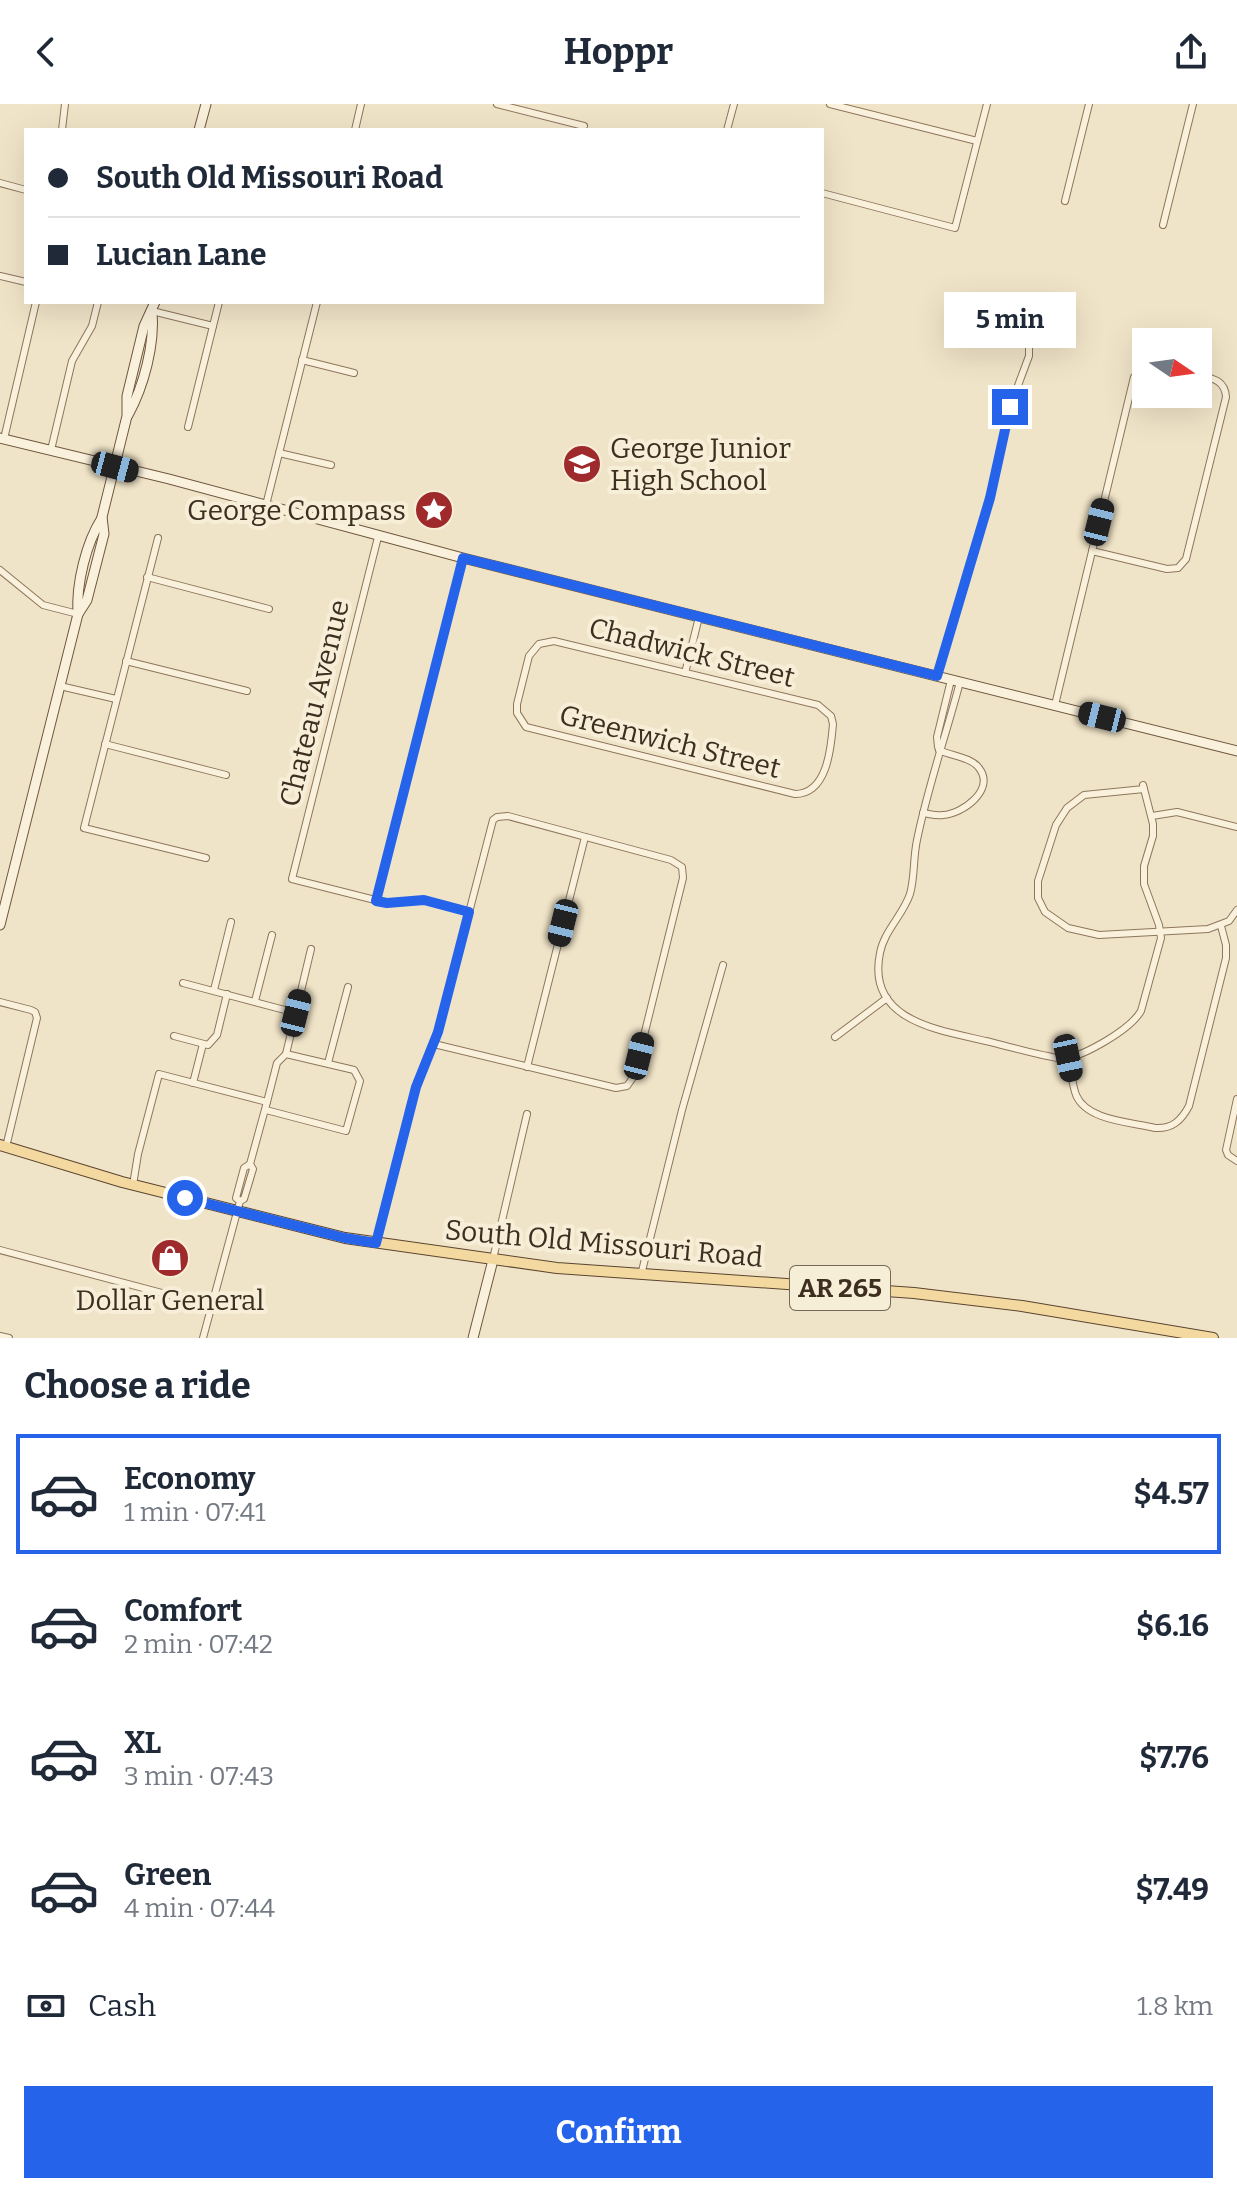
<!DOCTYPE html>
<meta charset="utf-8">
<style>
:root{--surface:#fff;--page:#f2f2f3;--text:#1f2937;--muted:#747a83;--line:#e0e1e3;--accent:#2563eb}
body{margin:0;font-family:Bitter,serif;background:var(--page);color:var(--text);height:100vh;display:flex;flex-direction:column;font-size:30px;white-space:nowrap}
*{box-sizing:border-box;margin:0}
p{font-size:26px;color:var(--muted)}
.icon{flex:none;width:44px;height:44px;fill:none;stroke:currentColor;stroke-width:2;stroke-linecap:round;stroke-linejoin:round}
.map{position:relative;height:1234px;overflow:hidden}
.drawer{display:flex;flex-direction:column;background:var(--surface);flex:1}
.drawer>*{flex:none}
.banner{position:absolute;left:24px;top:24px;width:800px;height:176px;border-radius:0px;box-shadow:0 8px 32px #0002;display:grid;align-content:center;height:176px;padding:0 24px;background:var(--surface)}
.needle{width:52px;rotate:103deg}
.controls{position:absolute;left:1132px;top:224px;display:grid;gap:16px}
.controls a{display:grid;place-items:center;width:80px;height:80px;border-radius:0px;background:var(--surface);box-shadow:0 8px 32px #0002;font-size:40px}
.end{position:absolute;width:36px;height:36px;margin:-18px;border:10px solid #2563eb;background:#fff;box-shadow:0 0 0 4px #fff}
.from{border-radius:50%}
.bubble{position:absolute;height:56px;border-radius:0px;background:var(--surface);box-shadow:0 8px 32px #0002;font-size:26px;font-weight:700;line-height:56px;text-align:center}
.car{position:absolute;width:24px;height:48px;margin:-24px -12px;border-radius:10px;box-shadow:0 0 6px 2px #0007;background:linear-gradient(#222 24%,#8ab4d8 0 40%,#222 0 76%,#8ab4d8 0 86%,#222 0)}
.banner b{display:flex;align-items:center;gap:28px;height:76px;font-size:30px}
.banner b+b{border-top:2px solid var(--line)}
.banner i{width:20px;height:20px;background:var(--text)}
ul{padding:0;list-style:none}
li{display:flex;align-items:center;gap:24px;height:120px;margin:0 16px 12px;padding:0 8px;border:4px solid transparent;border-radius:0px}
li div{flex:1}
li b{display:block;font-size:30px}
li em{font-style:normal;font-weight:700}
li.current{border-color:var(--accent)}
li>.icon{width:72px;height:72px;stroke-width:1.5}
h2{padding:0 24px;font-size:36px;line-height:96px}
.pay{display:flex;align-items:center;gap:20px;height:88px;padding:0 24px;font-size:30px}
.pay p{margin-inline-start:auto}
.button{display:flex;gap:16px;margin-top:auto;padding:16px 24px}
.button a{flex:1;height:92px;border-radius:0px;background:var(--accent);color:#fff;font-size:32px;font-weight:700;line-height:92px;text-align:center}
header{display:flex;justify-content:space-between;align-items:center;height:104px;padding:0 24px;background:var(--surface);font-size:36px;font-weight:700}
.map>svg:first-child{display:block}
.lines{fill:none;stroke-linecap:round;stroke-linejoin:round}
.street-casing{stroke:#8d765c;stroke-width:8}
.secondary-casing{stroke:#6f573f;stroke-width:11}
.primary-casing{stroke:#5b4430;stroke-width:12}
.street{stroke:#faf1dc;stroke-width:6}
.secondary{stroke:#faf1dc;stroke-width:9}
.primary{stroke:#f3d9a0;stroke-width:10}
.route{stroke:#2563eb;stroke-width:10}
.labels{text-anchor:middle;stroke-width:8;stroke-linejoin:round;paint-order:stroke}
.shield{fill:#f7eed8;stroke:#756857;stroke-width:2}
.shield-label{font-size:26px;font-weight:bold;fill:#3d2e20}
.poi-label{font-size:28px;fill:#3d2e20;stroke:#f7eed8;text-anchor:start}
.street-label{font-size:28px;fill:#3d2e20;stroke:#f7eed8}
</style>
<header><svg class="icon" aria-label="back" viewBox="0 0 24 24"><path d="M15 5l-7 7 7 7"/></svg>Hoppr<svg class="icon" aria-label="share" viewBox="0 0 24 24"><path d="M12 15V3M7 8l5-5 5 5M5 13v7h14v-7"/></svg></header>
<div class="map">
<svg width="1237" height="1234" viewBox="0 0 1237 1234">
<rect width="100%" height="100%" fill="#f0e4c8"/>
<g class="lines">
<defs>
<g id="street">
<path d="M 497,0 L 584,22"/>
<path d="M 830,0 L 977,37"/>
<path d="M 62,26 L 65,0"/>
<path d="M 355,26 L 361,0"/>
<path d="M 727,26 L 734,0"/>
<path d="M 0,79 L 26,86"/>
<path d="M 822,89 L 955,124 L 987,0"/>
<path d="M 1065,97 L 1089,0"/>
<path d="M 1163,121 L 1193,0"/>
<path d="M 0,172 L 26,178"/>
<path d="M 152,207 L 213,222"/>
<path d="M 302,256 L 354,269"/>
<path d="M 188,323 L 219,198"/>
<path d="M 4,335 L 36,198"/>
<path d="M 51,346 L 72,257 L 92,222 L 98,198"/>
<path d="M 279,349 L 331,361"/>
<path d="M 266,401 L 317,198"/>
<path d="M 378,433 L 292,775 L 387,799 L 424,796 L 469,808"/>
<path d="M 158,434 L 84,724 L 206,754"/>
<path d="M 1092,447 L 1167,465 L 1178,464 L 1186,455 L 1226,293 C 1225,276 1212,274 1198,271"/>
<path d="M 0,466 L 43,501 L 78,510"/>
<path d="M 147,473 L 269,505"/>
<path d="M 554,537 L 818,601 L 831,612 L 833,620 C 831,645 827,690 795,690 L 526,623 L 517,609 L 517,600 L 529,552 L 539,540 Z"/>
<path d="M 126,557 L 247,587"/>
<path d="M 685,569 L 699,513"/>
<path d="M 937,572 L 990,394 L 1010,303 L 1029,252 L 1029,237 L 1021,223"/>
<path d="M 960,578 C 946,631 928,682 917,736 C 913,754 915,772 910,790 C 903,811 884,827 880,849 C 866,917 939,926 986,937 C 1011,943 1037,951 1063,955 C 1084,952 1130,926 1141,907 L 1161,834 L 1159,821 L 1144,780 L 1144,762 L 1153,732 L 1153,720 L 1143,681"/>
<path d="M 60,582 L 116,595"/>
<path d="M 1055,601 L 1134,273 L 1146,261"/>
<path d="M 105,640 L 226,671"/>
<path d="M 938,643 L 937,633 L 951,576"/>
<path d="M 1144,685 L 1084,691 L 1067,704 L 1056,721 L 1038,777 L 1038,794 L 1045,808 L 1068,824 L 1099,831 L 1208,825 L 1229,817 L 1237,806"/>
<path d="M 923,709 C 930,710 936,712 943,711 C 962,710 996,686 979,664 C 971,653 951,652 939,646"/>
<path d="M 1152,712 L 1177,708 L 1237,723"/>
<path d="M 376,797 L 463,454"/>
<path d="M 183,879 L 296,909"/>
<path d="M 214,886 L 231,818"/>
<path d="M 255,897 L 272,831"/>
<path d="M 0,898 L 31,906 L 35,908 L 37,914 L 6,1043"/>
<path d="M 174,932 L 208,941 L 217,931 L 227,890"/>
<path d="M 835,933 L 887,894"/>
<path d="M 286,950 L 311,845"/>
<path d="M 1068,954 C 1071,966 1072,980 1076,991 C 1087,1017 1131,1018 1155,1024 C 1172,1025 1181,1017 1189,1002 L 1226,854 L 1226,841 L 1221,822"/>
<path d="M 328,959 L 348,883"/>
<path d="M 527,963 L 585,733"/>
<path d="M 193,979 L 203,940"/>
<path d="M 1237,995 L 1226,1046 L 1228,1051 L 1237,1057"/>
<path d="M 266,1006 L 346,1027 L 360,977 L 354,966 L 286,950 L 277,959 L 267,998"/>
<path d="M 133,1081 L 138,1050 L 159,970 L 267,998 L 250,1060"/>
<path d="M 376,1139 L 416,983 L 438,928 L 493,716 L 497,713 L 508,712 L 671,756 L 682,763 L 683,774 L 634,972 L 627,982 L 616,984 L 434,940"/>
<path d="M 0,1146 L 211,1202"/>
<path d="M 493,1155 L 527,1010"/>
<path d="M 641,1171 L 682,1006 L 723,861"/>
<path d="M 0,1232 L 9,1234"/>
<path d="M 203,1234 L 240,1097 L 244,1095 L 253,1065 L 250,1060 L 244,1064 L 236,1094 L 240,1097"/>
</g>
<g id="secondary">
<path d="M 199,26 L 206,0"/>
<path d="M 128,311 C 144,282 155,240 152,207"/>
<path d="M 0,334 L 169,375 L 463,454 L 1237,647"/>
<path d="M 78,510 C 76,480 86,439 102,414"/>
<path d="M 0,821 L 78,510 L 87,496 L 104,430 L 102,413 L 127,312 L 127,292 L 144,222 L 155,198"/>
<path d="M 473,1234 L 493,1156"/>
</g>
<path id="primary" d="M 0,1041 L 122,1078 L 345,1134 L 557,1164 L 914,1189 L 1022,1202 L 1213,1234"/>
</defs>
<!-- street casing -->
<use href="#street" class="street-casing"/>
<!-- secondary casing -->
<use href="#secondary" class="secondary-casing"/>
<!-- primary casing -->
<use href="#primary" class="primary-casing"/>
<!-- street -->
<use href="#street" class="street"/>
<!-- secondary -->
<use href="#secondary" class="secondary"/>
<!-- primary -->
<use href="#primary" class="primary"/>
</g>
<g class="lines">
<!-- route -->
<path class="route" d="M 185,1094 L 345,1134 L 376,1139 L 416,983 L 438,928 L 469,808 L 424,796 L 387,799 L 376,797 L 463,454 L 937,572 L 990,394 L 1010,303"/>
</g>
<!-- icons -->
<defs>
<symbol id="school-disc" viewBox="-11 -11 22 22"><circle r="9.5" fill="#9e2a2b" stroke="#f7eed8"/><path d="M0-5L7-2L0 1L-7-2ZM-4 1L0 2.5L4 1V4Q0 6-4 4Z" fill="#fff"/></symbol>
<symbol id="sight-disc" viewBox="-11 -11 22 22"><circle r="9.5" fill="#9e2a2b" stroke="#f7eed8"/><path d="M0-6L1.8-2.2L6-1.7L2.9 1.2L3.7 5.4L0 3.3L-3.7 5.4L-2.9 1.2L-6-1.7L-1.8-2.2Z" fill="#fff"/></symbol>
<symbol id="shop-disc" viewBox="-11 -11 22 22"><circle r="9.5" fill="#9e2a2b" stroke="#f7eed8"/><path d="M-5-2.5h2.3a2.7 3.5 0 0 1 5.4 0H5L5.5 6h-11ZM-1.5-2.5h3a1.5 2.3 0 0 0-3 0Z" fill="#fff"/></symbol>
</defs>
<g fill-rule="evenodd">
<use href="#school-disc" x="560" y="338" width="44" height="44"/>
<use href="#sight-disc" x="412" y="384" width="44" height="44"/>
<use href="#shop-disc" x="148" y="1132" width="44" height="44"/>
</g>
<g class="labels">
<!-- shield labels -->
<rect class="shield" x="790" y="1162" width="100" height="44" rx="6"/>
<g class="shield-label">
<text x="840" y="1193">AR 265</text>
</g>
<!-- poi labels -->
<g class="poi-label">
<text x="610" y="354">George Junior<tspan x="610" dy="32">High School</tspan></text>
<text x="406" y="416" text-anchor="end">George Compass</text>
<text x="170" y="1206" text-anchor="middle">Dollar General</text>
</g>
<!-- street labels -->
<g class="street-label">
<text transform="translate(692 548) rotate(14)" y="10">Chadwick Street</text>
<text transform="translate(314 599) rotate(-76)" y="10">Chateau Avenue</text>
<text transform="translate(670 637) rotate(14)" y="10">Greenwich Street</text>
<text transform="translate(604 1139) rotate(5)" y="10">South Old Missouri Road</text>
</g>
</g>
</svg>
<div class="controls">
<a><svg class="needle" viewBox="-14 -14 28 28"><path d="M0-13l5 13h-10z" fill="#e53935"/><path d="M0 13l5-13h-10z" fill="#747a83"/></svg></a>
</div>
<i class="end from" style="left:185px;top:1094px"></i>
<i class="end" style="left:1010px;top:303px"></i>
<div class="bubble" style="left:944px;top:188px;width:132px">5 min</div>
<i class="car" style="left:115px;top:363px;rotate:105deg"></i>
<i class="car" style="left:1099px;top:418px;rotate:14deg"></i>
<i class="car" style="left:1102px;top:613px;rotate:284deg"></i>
<i class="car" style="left:563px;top:819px;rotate:194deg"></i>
<i class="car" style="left:296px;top:909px;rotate:14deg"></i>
<i class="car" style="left:639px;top:952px;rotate:14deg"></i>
<i class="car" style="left:1068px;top:954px;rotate:168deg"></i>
<div class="banner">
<b><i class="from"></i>South Old Missouri Road</b>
<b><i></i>Lucian Lane</b>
</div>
</div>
<section class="drawer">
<h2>Choose a ride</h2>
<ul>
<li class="current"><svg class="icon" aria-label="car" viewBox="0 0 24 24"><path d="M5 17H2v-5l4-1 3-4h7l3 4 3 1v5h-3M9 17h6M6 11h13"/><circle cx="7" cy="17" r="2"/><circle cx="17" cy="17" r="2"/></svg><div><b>Economy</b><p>1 min · 07:41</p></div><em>$4.57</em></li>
<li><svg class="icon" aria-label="car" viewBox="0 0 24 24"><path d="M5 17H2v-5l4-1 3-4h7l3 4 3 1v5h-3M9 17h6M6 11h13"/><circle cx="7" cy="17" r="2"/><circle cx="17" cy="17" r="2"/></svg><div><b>Comfort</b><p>2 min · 07:42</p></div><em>$6.16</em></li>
<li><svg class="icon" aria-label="car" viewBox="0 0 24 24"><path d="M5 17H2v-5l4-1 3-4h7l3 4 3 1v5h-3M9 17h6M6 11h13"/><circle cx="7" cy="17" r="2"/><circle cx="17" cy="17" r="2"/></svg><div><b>XL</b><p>3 min · 07:43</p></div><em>$7.76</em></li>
<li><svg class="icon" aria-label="car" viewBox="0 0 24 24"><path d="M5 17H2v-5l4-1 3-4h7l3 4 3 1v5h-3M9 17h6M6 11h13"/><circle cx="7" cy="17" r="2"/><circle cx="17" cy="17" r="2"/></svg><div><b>Green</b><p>4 min · 07:44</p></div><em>$7.49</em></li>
</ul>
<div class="pay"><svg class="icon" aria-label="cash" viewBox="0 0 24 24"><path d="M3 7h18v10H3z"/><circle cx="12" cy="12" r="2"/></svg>Cash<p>1.8 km</p></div>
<div class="button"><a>Confirm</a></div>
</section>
